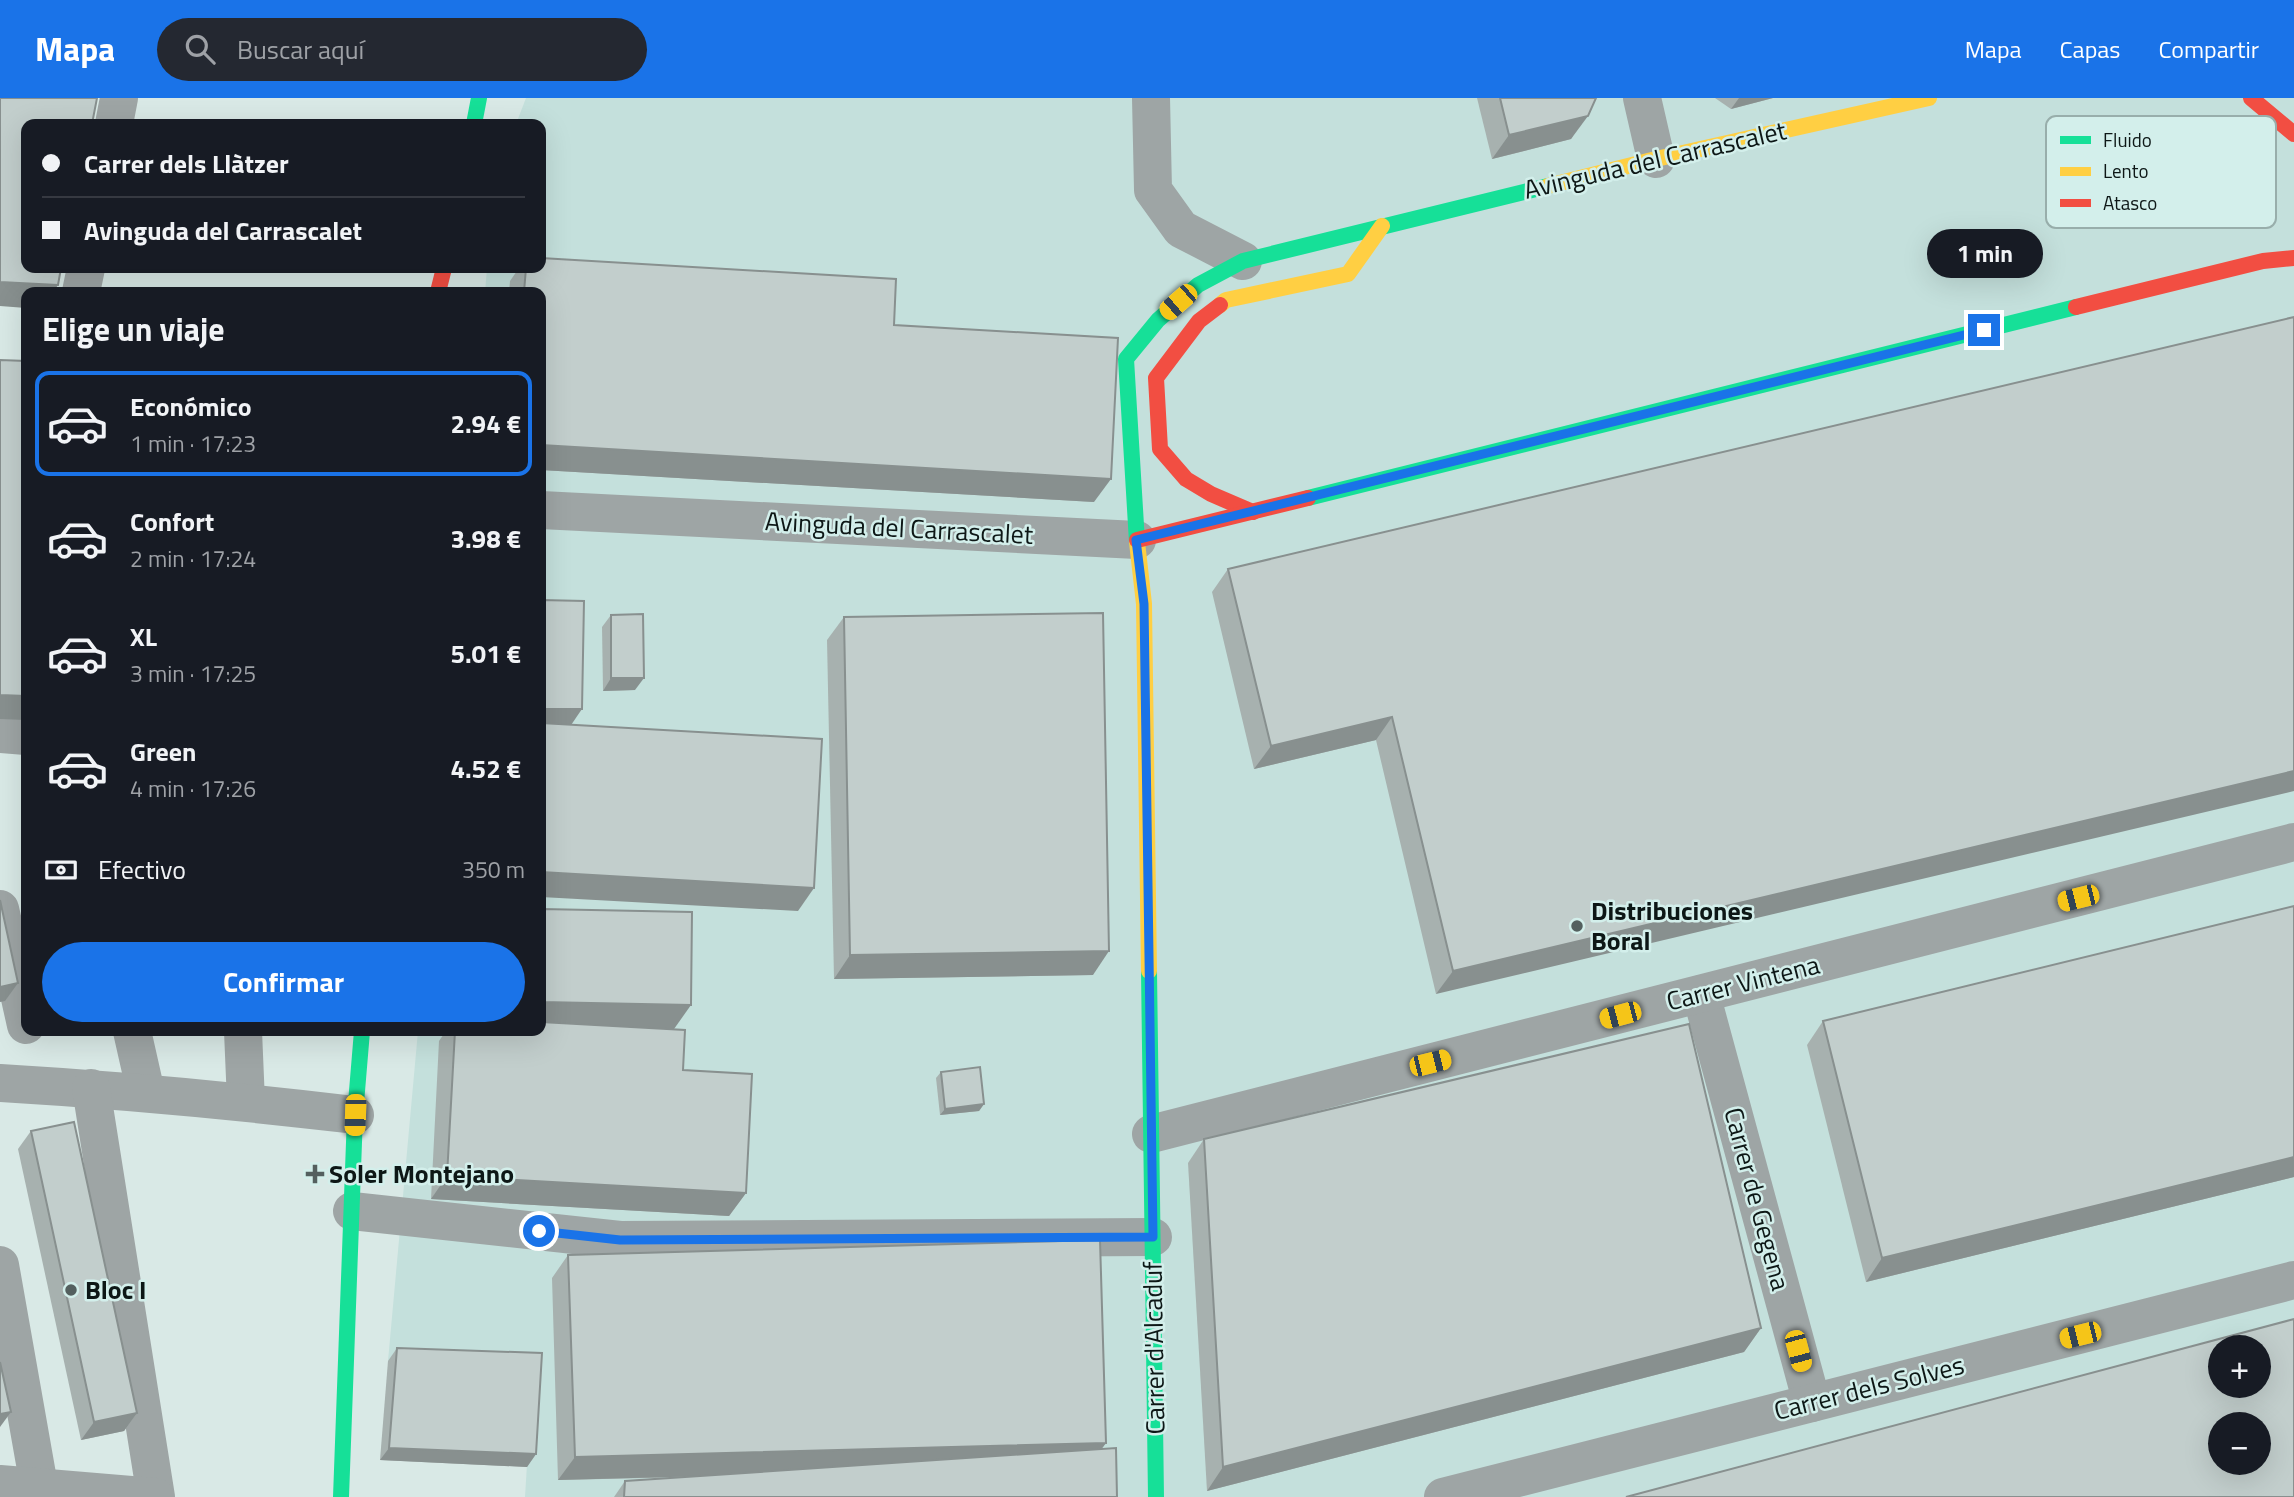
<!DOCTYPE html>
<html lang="es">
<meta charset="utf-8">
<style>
:root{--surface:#171b24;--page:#242831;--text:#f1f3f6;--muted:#9ea1a6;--line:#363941;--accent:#1a73e8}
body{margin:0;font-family:"Titillium Web",sans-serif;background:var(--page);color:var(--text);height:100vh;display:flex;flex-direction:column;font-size:26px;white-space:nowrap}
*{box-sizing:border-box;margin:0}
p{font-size:23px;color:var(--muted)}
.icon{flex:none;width:38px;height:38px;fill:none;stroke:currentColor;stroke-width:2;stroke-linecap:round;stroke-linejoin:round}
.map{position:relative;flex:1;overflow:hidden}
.drawer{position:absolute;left:21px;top:189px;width:525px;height:749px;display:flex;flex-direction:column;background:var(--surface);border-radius:14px;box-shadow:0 7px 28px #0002}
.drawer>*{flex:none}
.top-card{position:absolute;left:21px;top:21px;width:525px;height:154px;border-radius:14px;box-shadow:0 7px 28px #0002;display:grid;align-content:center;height:154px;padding:0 21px;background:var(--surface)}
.fabs{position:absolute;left:2208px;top:1237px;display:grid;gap:14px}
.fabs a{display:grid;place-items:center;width:63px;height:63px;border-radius:50%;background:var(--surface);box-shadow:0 7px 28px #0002;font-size:35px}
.end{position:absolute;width:32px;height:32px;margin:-16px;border:9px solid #1a73e8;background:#fff;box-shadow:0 0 0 4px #fff}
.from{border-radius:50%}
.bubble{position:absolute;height:49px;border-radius:24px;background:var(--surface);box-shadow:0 7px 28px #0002;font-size:23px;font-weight:700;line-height:49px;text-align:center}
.car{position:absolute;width:21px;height:42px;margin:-21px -10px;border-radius:9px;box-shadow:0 0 5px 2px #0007;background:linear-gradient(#f5c518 24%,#345 0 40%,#f5c518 0 76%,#345 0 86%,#f5c518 0)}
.top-card b{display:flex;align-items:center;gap:24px;height:66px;font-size:26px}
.top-card b+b{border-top:2px solid var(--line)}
.top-card i{width:18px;height:18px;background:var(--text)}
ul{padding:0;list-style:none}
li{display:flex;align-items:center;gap:21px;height:105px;margin:0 14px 10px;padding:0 7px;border:4px solid transparent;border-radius:14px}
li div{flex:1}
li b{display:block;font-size:26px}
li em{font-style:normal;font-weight:700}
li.active{border-color:var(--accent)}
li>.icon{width:63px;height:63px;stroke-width:1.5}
h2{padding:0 21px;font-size:32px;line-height:84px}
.pay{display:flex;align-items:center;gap:18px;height:77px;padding:0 21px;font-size:26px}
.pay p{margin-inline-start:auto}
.cta{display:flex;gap:14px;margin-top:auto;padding:14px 21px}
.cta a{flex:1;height:80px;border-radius:42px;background:var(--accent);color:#fff;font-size:28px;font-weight:700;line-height:80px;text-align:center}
header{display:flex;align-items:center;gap:42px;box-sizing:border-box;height:98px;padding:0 35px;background:var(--accent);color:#fff}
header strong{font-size:33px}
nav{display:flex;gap:38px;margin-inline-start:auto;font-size:24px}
.search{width:490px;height:63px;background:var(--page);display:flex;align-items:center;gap:18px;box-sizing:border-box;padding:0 24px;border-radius:38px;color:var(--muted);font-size:26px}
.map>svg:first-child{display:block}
.built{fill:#c4e0dc;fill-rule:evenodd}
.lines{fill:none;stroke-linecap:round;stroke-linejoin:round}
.street{stroke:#9ea5a5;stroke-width:38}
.fast{stroke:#16e098;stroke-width:16}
.slow{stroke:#ffcf43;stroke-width:16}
.jam{stroke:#f24e42;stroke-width:16}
.wall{fill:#a7b1af}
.shaded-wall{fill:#88908f}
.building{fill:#c2cecc;stroke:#88908f;stroke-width:2;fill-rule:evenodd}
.route{stroke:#1a73e8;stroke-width:9}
.poi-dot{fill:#54605f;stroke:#d3efeb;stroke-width:2.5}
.labels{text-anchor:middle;stroke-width:5;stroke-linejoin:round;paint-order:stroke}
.street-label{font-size:26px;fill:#0d1716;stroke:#d3efeb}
.poi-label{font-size:26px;font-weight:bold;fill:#0d1716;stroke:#d3efeb;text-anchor:start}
.key{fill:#d3efeb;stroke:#98aeab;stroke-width:2}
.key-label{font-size:19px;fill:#0d1716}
</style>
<header>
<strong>Mapa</strong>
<div class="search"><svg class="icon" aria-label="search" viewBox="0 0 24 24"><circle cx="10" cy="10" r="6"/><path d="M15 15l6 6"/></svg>Buscar aquí</div>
<nav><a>Mapa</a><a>Capas</a><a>Compartir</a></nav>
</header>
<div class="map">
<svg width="2294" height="1399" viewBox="0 0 2294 1399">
<rect width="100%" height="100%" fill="#d9e9e6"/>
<!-- built -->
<path class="built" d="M 526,0 L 2294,0 L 2294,1399 L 525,1399 L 533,1268 L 388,1263 L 418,933 L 541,933 L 541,194 L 485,194 L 487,170 L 541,170 L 541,26 L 516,26 ZM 2221,1250 L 2259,1250 L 2259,1288 L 2221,1288 ZM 2221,1326 L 2259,1326 L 2259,1365 L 2221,1365 Z"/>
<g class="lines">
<!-- street -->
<g class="street">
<path d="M 1151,0 L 1153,92 L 1181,131 L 1243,163"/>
<path d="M 1642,0 L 1656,61"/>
<path d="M 114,26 L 119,0"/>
<path d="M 81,194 L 86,170"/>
<path d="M 541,412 L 1137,442"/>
<path d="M 0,636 L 26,638"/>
<path d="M 0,811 L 26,927"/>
<path d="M 1701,896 L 1812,1305"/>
<path d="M 132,933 L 146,995"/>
<path d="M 243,933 L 246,1004"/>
<path d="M 0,985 C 119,992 237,1003 355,1017"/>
<path d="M 91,990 L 156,1399"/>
<path d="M 1151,1036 L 2294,744"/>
<path d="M 352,1113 L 620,1142 L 1153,1139"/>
<path d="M 0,1167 L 39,1388"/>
<path d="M 0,1386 L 155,1399"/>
<path d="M 1443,1399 L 2294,1182"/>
</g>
<!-- fast -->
<g class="fast">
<path d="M 474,26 L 479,0"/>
<path d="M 1308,400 L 2076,209"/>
<path d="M 1137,444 L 1126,261 L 1158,222 L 1198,187 L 1243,163 L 1548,88"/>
<path d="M 1149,873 L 1156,1399"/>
<path d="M 341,1399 L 355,1017 L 362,933"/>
</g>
<!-- slow -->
<g class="slow">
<path d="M 1548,88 L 1656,61 L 1929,0"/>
<path d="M 1220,207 L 1226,202 L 1348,176 L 1382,128"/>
<path d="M 1137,444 L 1144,506 L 1149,873"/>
</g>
<!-- jam -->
<g class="jam">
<path d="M 2251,0 L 2294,36"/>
<path d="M 438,194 L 444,170"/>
<path d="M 1220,207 L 1199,223 L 1156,280 L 1160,351 L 1186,381 L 1211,396 L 1253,414"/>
<path d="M 2076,209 L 2263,163 L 2294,160"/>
<path d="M 1137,442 L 1308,400"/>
</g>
</g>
<!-- wall -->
<g class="wall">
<path d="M 1477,0 L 1596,0 L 1571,41 L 1492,61 Z"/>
<path d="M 1715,0 L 1773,0 L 1731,11 Z"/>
<path d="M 519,170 L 541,170 L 894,227 L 1094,404 L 541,372 L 541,194 L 509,194 L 510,183 Z"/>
<path d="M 2294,219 L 1436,896 L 1376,642 L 1254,671 L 1212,494 L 1228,471 Z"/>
<path d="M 611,517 L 635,592 L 603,593 L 602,529 Z"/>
<path d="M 844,519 L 1093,877 L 834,881 L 827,542 Z"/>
<path d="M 2294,808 L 2294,1079 L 1866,1184 L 1807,947 L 1823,923 Z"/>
<path d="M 541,811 L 674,931 L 649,930 L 683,972 L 746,1095 L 729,1118 L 431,1101 L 439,943 L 446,933 L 541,933 Z"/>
<path d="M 941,974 L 984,1006 L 979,1013 L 940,1017 L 936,980 Z"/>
<path d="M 31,1033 L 137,1315 L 124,1333 L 81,1342 L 18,1051 Z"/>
<path d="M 1204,1041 L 1761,1230 L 1744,1254 L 1207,1393 L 1188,1065 Z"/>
<path d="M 568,1157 L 1106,1345 L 1101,1351 L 1117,1399 L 614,1399 L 625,1383 L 693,1379 L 558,1382 L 552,1180 Z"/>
<path d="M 397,1250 L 536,1356 L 527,1369 L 380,1362 L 388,1263 Z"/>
</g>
<!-- shaded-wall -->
<g class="shaded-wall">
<path d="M 1739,0 L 1773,0 L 1731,11 Z"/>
<path d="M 1588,18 L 1571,41 L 1492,61 L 1509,37 Z"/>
<path d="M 0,184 L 58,187 L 53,194 L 26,194 L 26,210 L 0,208 Z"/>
<path d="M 541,347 L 1111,381 L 1094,404 L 541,372 Z"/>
<path d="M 611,580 L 644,580 L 635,592 L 603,593 Z"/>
<path d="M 0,597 L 26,598 L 26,622 L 0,621 Z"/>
<path d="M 541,611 L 582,611 L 569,630 L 541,629 Z"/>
<path d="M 1392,619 L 1376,642 L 1254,671 L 1271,648 Z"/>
<path d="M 2294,673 L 2294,693 L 1436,896 L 1453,873 Z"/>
<path d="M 541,774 L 814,790 L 798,813 L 541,799 Z"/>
<path d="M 1109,853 L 1093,877 L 834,881 L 850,857 Z"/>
<path d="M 18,885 L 5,903 L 0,904 L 0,889 Z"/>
<path d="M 541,904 L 691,907 L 674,931 L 541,928 Z"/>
<path d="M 984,1006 L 979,1013 L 940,1017 L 945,1011 Z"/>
<path d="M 2294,1059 L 2294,1079 L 1866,1184 L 1882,1160 Z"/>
<path d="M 447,1078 L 746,1095 L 729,1118 L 431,1101 Z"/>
<path d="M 1761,1230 L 1744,1254 L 1207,1393 L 1223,1369 Z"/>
<path d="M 11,1314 L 0,1329 L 0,1316 Z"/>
<path d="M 137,1315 L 124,1333 L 81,1342 L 94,1324 Z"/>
<path d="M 1106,1345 L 1089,1368 L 558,1382 L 575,1359 Z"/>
<path d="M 389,1350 L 536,1356 L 527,1369 L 380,1362 Z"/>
</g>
<!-- building -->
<g class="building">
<path d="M 0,0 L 97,0 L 92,26 L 26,26 L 26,170 L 61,170 L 58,187 L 0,184 Z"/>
<path d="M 1500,0 L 1596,0 L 1588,18 L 1509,37 Z"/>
<path d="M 541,160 L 896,181 L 894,227 L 1118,240 L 1111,381 L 541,347 L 541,194 L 524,194 L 526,170 L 541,170 Z"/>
<path d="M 2294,219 L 2294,673 L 1453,873 L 1392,619 L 1271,648 L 1228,471 Z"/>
<path d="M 0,262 L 26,263 L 26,598 L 0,597 Z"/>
<path d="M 541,502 L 584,503 L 582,611 L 541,611 Z"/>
<path d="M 1103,515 L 1109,853 L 850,857 L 844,519 Z"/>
<path d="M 643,516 L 644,580 L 611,580 L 611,517 Z"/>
<path d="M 541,625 L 822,641 L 814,790 L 541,774 Z"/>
<path d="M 0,802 L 18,885 L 0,889 Z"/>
<path d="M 2294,808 L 2294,1059 L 1882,1160 L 1823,923 Z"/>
<path d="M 541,811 L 692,814 L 691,907 L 541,904 Z"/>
<path d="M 541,924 L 685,932 L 683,972 L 752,976 L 746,1095 L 447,1078 L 455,933 L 541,933 Z"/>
<path d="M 1689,926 L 1761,1230 L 1223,1369 L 1204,1041 Z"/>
<path d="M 980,969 L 984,1006 L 945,1011 L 941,974 Z"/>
<path d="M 74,1024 L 137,1315 L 94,1324 L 31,1033 Z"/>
<path d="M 1100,1142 L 1106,1345 L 575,1359 L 568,1157 Z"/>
<path d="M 2294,1221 L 2294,1399 L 1626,1399 ZM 2221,1250 L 2259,1250 L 2259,1288 L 2221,1288 ZM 2221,1326 L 2259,1326 L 2259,1365 L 2221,1365 Z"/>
<path d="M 397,1250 L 542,1255 L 536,1356 L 389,1350 Z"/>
<path d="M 0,1264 L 11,1314 L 0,1316 Z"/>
<path d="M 1116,1350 L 1117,1399 L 624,1399 L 625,1383 Z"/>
</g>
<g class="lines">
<!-- route -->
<path class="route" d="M 539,1133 L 620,1142 L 1153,1139 L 1144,506 L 1136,442 L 1984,232"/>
</g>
<!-- markers -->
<g class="poi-dot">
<circle cx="1577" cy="828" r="7"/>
<path d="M311.5 1065.5h7v7h7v7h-7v7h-7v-7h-7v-7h7z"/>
<circle cx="71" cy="1192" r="7"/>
</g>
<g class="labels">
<!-- street labels -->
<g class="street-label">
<text transform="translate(1655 62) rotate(-13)" y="9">Avinguda del Carrascalet</text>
<text transform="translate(899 430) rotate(3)" y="9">Avinguda del Carrascalet</text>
<text transform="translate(1743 885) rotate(-14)" y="9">Carrer Vintena</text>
<text transform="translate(1757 1101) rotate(75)" y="9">Carrer de Gegena</text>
<text transform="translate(1154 1250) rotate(-91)" y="9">Carrer d'Alcaduf</text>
<text transform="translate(1869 1290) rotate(-14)" y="9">Carrer dels Solves</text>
</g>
<!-- poi labels -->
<g class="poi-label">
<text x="1591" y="822">Distribuciones<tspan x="1591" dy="30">Boral</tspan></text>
<text x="329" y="1085">Soler Montejano</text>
<text x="85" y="1201">Bloc I</text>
</g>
</g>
<!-- legend -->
<rect x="2046" y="18" width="230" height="112" rx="10" class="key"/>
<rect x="2060" y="38" width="31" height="8" fill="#16e098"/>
<rect x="2060" y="69" width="31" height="9" fill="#ffcf43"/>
<rect x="2060" y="101" width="31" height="8" fill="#f24e42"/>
<g class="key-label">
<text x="2103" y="49">Fluido</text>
<text x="2103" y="80">Lento</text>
<text x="2103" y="112">Atasco</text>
</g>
</svg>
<div class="fabs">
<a>+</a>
<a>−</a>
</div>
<i class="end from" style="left:539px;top:1133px"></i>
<i class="end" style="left:1984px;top:232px"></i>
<div class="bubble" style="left:1927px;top:131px;width:116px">1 min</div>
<i class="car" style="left:1178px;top:204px;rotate:229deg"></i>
<i class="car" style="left:2078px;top:800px;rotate:256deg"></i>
<i class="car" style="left:1620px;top:917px;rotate:255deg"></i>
<i class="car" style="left:1430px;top:965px;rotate:76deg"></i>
<i class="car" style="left:355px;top:1017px;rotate:182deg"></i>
<i class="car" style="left:2080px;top:1237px;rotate:256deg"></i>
<i class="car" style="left:1798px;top:1253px;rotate:165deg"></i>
<div class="top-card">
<b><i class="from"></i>Carrer dels Llàtzer</b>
<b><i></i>Avinguda del Carrascalet</b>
</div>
<section class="drawer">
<h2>Elige un viaje</h2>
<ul>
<li class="active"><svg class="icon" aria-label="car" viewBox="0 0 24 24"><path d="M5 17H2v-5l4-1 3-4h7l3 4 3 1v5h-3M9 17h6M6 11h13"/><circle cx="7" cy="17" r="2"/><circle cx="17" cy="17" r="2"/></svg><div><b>Económico</b><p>1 min · 17:23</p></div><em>2.94 €</em></li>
<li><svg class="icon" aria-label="car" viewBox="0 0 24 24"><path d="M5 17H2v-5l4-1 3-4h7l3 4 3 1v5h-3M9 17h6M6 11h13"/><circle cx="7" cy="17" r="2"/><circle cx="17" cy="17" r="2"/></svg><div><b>Confort</b><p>2 min · 17:24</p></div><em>3.98 €</em></li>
<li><svg class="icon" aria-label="car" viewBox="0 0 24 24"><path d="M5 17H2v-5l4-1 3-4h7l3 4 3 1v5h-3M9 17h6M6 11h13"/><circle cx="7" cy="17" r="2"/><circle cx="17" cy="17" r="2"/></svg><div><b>XL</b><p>3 min · 17:25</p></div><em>5.01 €</em></li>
<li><svg class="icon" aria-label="car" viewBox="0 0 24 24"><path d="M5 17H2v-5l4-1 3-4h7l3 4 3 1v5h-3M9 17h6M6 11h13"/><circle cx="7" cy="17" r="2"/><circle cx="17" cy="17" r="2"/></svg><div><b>Green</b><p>4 min · 17:26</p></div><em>4.52 €</em></li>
</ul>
<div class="pay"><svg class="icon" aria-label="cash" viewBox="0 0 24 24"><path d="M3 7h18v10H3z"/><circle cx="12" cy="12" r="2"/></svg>Efectivo<p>350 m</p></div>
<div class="cta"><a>Confirmar</a></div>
</section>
</div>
